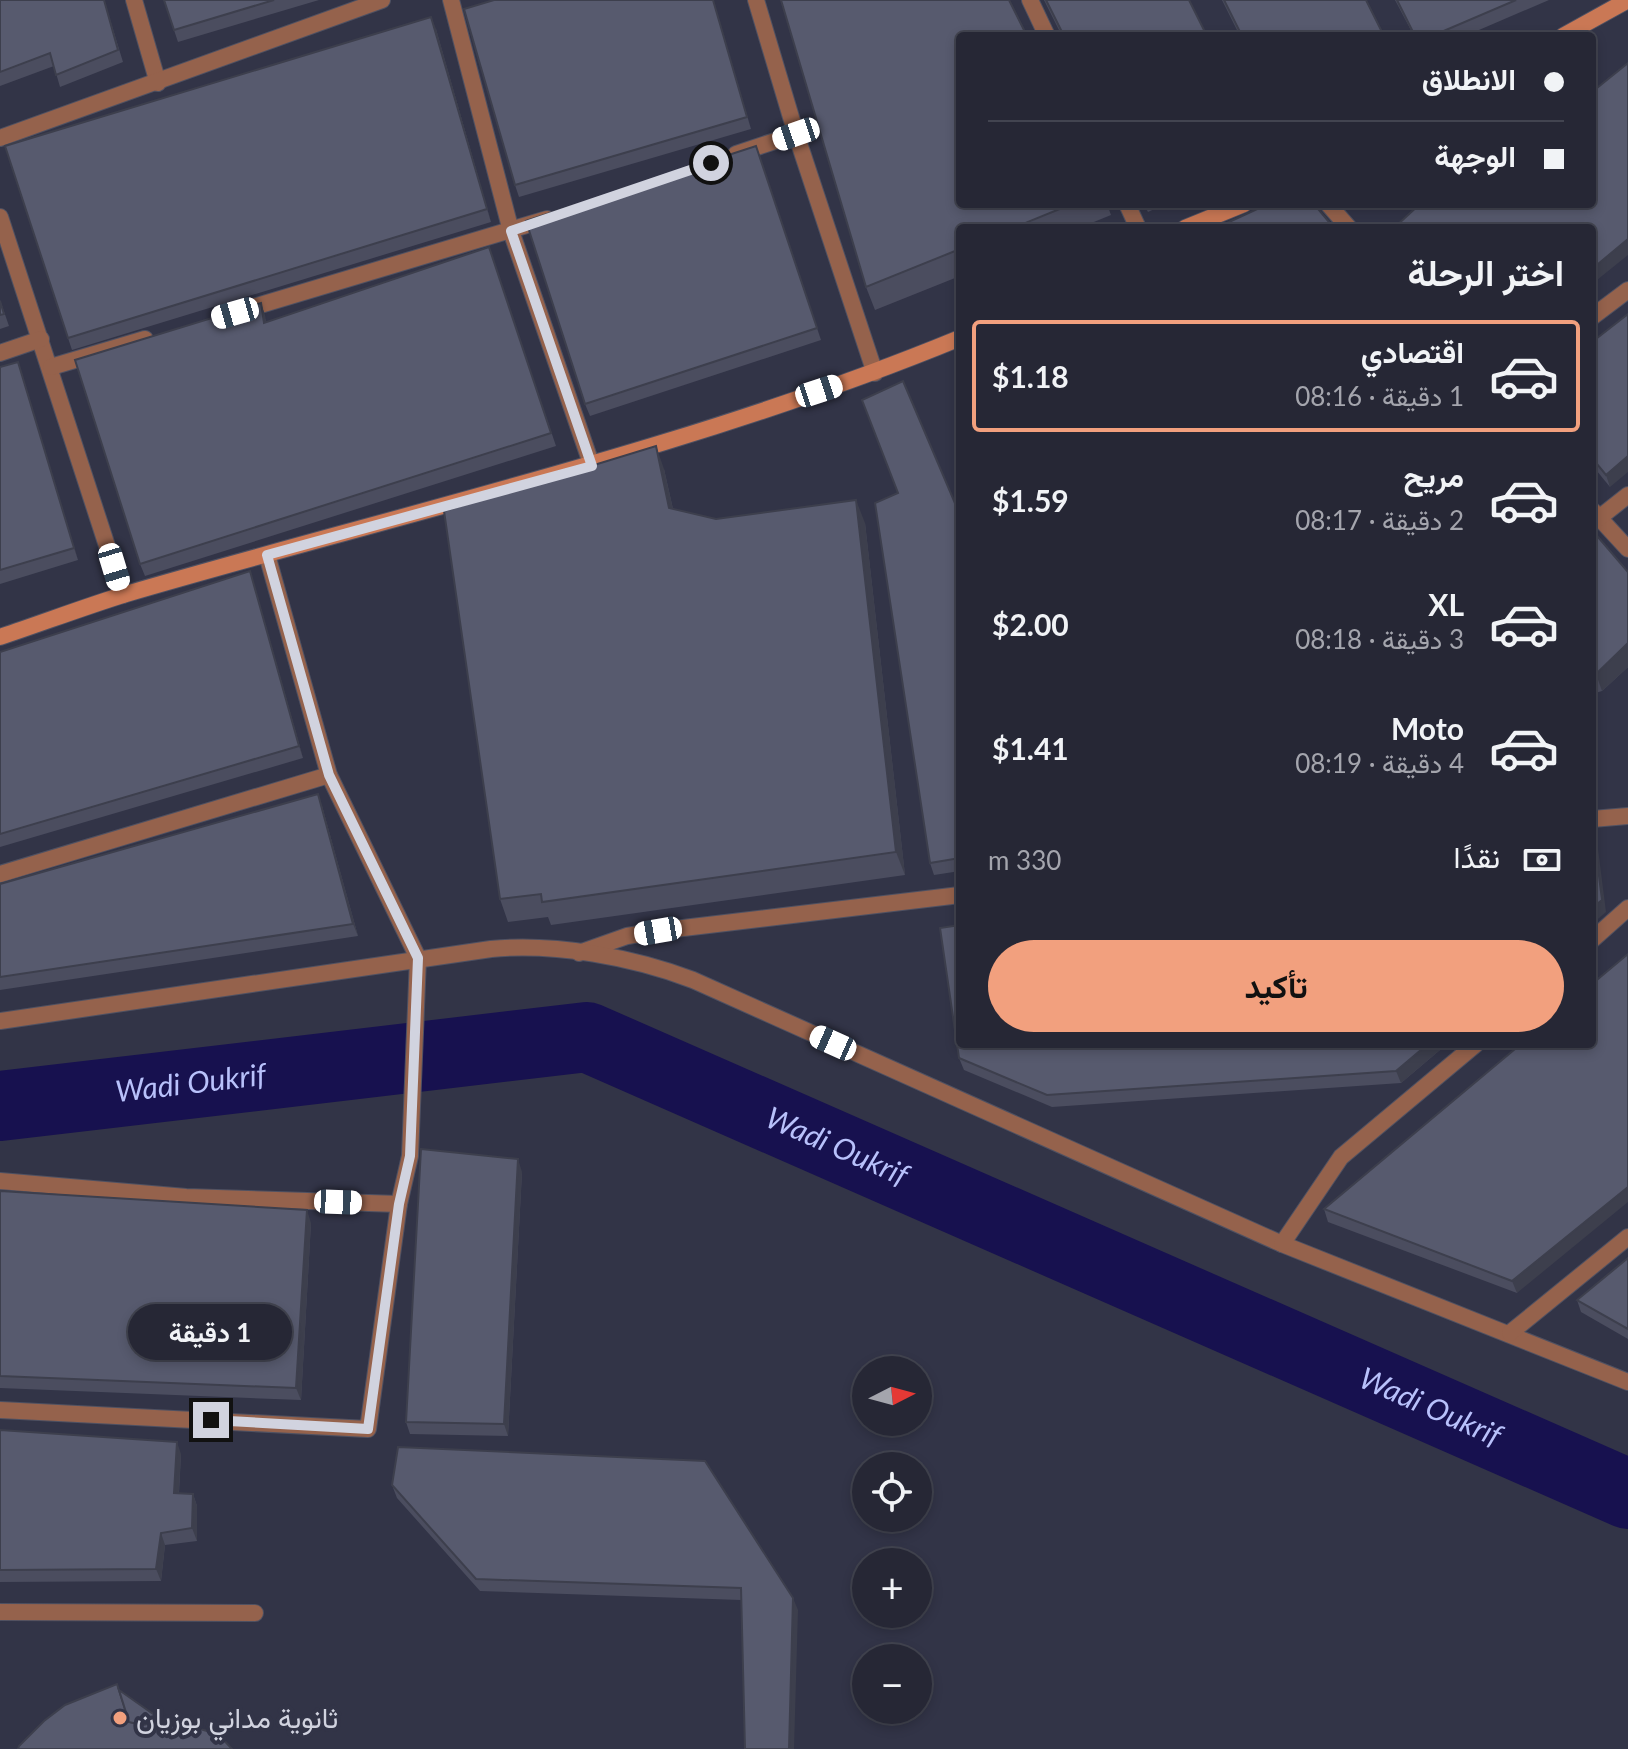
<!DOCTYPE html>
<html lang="ar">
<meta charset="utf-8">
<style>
:root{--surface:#262735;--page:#2e2f3d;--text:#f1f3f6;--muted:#a4a5ad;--line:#424450;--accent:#f2a07e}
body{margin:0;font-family:Lato,Vazirmatn,sans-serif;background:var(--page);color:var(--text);direction:rtl;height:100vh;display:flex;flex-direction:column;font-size:30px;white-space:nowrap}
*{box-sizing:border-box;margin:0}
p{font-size:26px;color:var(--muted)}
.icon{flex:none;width:44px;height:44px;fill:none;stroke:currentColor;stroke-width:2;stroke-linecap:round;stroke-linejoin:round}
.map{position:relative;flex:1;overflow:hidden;direction:ltr}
.details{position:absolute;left:956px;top:224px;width:640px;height:824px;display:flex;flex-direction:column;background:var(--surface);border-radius:8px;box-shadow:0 4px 12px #0003,0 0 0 2px var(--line);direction:rtl}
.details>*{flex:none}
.hud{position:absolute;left:956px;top:32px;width:640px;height:176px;border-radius:8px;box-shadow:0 4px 12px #0003,0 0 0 2px var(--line);direction:rtl;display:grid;align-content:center;height:176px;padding:0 32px;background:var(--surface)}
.needle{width:52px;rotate:84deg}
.controls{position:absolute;left:852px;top:1356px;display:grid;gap:16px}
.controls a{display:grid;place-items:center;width:80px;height:80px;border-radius:50%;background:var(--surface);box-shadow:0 4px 12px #0003,0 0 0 2px var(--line);font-size:40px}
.end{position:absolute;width:36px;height:36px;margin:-18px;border:10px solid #d1d3df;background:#111;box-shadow:0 0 0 4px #111}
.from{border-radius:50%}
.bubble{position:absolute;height:56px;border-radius:28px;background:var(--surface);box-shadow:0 4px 12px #0003,0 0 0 2px var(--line);font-size:26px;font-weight:700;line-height:56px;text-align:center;direction:rtl}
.car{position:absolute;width:24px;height:48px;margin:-24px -12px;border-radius:10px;box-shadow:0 0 6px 2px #0007;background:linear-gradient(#fff 24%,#345 0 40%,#fff 0 76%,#345 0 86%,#fff 0)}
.hud b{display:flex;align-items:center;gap:28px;height:76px;font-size:30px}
.hud b+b{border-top:2px solid var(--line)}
.hud i{width:20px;height:20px;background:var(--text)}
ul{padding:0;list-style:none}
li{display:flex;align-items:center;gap:24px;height:112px;margin:0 16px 12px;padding:0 16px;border:4px solid transparent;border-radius:8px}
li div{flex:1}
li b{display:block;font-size:30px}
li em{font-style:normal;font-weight:700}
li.on{border-color:var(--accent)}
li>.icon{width:72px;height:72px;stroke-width:1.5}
h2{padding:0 32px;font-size:36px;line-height:96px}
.pay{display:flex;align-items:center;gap:20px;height:88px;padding:0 32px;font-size:30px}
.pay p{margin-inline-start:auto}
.cta{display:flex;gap:16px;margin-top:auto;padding:16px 32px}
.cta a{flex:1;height:92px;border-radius:48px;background:var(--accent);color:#111;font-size:32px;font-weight:700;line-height:92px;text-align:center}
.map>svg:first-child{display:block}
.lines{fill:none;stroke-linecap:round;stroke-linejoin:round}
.river{stroke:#17114f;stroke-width:70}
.lane-casing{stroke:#4f5162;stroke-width:18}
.street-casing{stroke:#4f5162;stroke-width:18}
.secondary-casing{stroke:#4f5162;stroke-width:18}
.lane{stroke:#95624c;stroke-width:16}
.street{stroke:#95624c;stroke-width:16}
.secondary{stroke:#ca7855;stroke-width:16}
.wall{fill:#4b4d5f}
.shaded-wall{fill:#3d3f4d}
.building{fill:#575a6e;stroke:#3d3f4d;stroke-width:2}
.route{stroke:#d1d3df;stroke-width:10}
.poi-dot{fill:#f2a07e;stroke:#323447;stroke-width:3}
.labels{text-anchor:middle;stroke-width:8;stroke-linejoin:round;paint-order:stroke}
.poi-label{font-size:28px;fill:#d1d3df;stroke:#323447;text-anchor:start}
.water-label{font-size:30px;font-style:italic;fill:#b8c1fb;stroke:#323447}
</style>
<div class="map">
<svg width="1628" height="1749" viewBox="0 0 1628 1749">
<rect width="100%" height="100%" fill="#323447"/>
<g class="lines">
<!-- river -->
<path class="river" id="s1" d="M 0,1106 L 587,1037 L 1628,1494"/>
<defs>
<path id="lane" d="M 0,1181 L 186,1197 L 399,1204"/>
<g id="street">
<path d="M 134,0 L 158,83"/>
<path d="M 451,0 L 511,231 L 592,466"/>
<path d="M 756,0 L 796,134 L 875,373"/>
<path d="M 1030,0 L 1047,36"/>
<path d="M 0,138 L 382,0"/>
<path d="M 736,154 L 796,134"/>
<path d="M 1127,204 L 1138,228"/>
<path d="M 1328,204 L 1349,228"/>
<path d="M 0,217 L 123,595"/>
<path d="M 240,311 L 547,219"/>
<path d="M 1592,317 L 1628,290"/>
<path d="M 0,353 L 41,339"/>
<path d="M 51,367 L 145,339"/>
<path d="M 1592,510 L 1628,549"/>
<path d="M 1599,518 L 1628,495"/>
<path d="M 1592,819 L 1628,816"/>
<path d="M 0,874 L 329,775"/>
<path d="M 1592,940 L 1628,908"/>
<path d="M 579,953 L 627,936 L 658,931 L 960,895"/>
<path d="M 0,1021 L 491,949 C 555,943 633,957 693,980 L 1282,1244 L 1628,1382"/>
<path d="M 1282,1244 L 1341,1157 L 1476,1044"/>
<path d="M 1510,1333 L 1628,1237"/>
<path d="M 0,1410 L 368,1429 L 399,1204 L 410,1156 L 418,958 L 329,775 L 267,555"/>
<path d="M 0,1612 L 255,1613"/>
</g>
<g id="secondary">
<path d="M 1563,36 L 1628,0"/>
<path d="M 1185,228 L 1244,204"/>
<path d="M 0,637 C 42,623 84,607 126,594 C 406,512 690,449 960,338"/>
</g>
</defs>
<!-- lane casing -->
<use href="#lane" class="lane-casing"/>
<!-- street casing -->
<use href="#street" class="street-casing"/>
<!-- secondary casing -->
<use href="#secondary" class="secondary-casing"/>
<!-- lane -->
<use href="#lane" class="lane"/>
<!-- street -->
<use href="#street" class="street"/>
<!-- secondary -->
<use href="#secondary" class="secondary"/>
</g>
<!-- wall -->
<g class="wall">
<path d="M 0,0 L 104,0 L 123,62 L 60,87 L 54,66 L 0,86 Z"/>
<path d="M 164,0 L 319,0 L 178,42 Z"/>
<path d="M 713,0 L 751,129 L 519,197 L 515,185 Z"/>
<path d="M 1044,0 L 1189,0 L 1207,36 L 1062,36 Z"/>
<path d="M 1222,0 L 1366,0 L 1384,36 L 1240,36 Z"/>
<path d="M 1395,0 L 1549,0 L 1465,36 L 1414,36 Z"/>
<path d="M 436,29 L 491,222 L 72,350 L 68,338 Z"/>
<path d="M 756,146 L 821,340 L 590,416 L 585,404 Z"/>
<path d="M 960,204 L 1107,204 L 1111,215 L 1079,228 L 960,228 L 960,276 L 875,310 L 866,287 Z"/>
<path d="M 1144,204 L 1165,204 L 1148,212 Z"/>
<path d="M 489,247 L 556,446 L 145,576 L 140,564 L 261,303 L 266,322 Z"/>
<path d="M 0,300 L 9,326 L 0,329 Z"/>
<path d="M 1592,342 L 1610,487 L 1592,465 Z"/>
<path d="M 0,367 L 22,374 L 78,560 L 0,584 Z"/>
<path d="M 664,469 L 673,509 L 716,519 L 865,523 L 905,875 L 551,925 L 548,917 L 508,922 L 500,899 Z"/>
<path d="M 960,515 L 960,871 L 934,875 L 930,863 Z"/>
<path d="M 1592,530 L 1628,572 L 1628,667 L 1602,691 L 1592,694 Z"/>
<path d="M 254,584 L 303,758 L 0,847 L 0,652 Z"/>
<path d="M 322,806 L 358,936 L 0,990 L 0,884 Z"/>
<path d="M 1628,954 L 1517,1293 L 1328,1222 L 1324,1209 Z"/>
<path d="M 1447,1044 L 1401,1083 L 1052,1107 L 964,1070 L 959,1058 Z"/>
<path d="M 522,1172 L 508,1436 L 410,1434 L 406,1422 Z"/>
<path d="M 0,1191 L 311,1223 L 301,1400 L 0,1388 Z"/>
<path d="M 1628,1258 L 1628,1339 L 1581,1312 L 1577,1300 Z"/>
<path d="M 0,1430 L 181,1454 L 179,1493 L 193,1494 L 197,1506 L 197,1541 L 165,1545 L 161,1581 L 0,1582 Z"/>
<path d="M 398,1447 L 798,1610 L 741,1600 L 480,1591 L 397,1498 L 392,1485 Z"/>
</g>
<!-- shaded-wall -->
<g class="shaded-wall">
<path d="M 431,17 L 436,29 L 491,222 L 487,209 Z"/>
<path d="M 1628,239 L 1628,255 L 1592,284 L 1592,269 Z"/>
<path d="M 261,303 L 265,315 L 268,335 L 264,323 Z"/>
<path d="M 18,362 L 22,374 L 78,560 L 74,548 Z"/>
<path d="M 656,446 L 664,469 L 674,514 L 669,508 Z"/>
<path d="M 1628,456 L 1628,472 L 1610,487 L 1606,475 Z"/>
<path d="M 856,500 L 865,523 L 905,875 L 896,852 Z"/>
<path d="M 250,571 L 254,584 L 303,758 L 299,746 Z"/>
<path d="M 1628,643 L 1628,667 L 1602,691 L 1596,674 Z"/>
<path d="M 318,794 L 322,806 L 358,936 L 353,924 Z"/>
<path d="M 1593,828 L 1597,841 L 1606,912 L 1592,924 Z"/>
<path d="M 1428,1044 L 1447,1044 L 1401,1083 L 1396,1071 Z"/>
<path d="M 518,1159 L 522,1172 L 508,1436 L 504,1424 Z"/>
<path d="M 1628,1187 L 1628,1202 L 1517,1293 L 1512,1281 Z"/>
<path d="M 307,1210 L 311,1223 L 301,1400 L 296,1388 Z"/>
<path d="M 177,1442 L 181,1454 L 178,1506 L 174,1493 Z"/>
<path d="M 193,1494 L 197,1506 L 197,1541 L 192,1528 Z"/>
<path d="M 161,1533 L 165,1545 L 161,1581 L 156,1569 Z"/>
<path d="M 793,1598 L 798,1610 L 794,1749 L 789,1749 Z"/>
</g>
<!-- building -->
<g class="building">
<path d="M 0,0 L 104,0 L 118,50 L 56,75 L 50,53 L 0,72 Z"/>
<path d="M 164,0 L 274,0 L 174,30 Z"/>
<path d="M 494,0 L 713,0 L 747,117 L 515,185 L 464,9 Z"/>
<path d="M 781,0 L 1009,0 L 1027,36 L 960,36 L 960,204 L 1072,204 L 1013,228 L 960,228 L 960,249 L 866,287 Z"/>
<path d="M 1046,0 L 1189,0 L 1207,36 L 1064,36 Z"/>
<path d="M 1224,0 L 1366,0 L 1384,36 L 1242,36 Z"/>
<path d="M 1397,0 L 1516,0 L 1432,36 L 1415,36 Z"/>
<path d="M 431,17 L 487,209 L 68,338 L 5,146 Z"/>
<path d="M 1628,63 L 1628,239 L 1592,269 L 1592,228 L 1396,228 L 1395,227 L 1420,204 L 1592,204 L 1592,92 Z"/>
<path d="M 756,146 L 817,328 L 585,404 L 526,221 Z"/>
<path d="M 1268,204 L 1314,204 L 1334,228 L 1216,228 Z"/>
<path d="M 489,247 L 551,433 L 140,564 L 75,360 L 261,303 L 264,323 Z"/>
<path d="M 0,301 L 4,314 L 0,315 Z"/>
<path d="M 1628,314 L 1628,456 L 1606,475 L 1592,458 L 1592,342 Z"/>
<path d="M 18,362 L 74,548 L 0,570 L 0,367 Z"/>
<path d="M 903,381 L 960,515 L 960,858 L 930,863 L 875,503 L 898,493 L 862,400 Z"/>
<path d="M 656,446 L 669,508 L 716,519 L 856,500 L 896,852 L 542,902 L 541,894 L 500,899 L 444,511 Z"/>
<path d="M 1592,530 L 1628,572 L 1628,643 L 1596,674 L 1592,674 Z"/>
<path d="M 250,571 L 299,746 L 0,834 L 0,652 Z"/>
<path d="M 318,794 L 353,924 L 0,977 L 0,884 Z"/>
<path d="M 1593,828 L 1602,900 L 1592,908 L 1592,829 Z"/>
<path d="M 960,925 L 960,1044 L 1428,1044 L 1396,1071 L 1047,1095 L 959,1058 L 940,928 Z"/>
<path d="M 1628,954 L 1628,1187 L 1512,1281 L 1324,1209 L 1521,1044 L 1592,1044 L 1592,984 Z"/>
<path d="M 421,1149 L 518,1159 L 504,1424 L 406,1422 Z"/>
<path d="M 0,1191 L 307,1210 L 296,1388 L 0,1376 Z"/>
<path d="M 1628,1258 L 1628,1329 L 1577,1300 Z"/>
<path d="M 0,1430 L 177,1442 L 174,1493 L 193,1494 L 192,1528 L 161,1533 L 156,1569 L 0,1570 Z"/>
<path d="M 398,1447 L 705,1461 L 793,1598 L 789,1749 L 745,1749 L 741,1588 L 476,1579 L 392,1485 Z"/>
<path d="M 117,1684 L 129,1722 L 142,1725 L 167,1720 L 218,1734 L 232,1749 L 18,1749 L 19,1746 L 44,1721 L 65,1705 Z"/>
<path d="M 119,1690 L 163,1721 L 142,1725 L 129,1722 Z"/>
</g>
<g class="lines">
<!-- route -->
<path class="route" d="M 211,1420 L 368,1429 L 399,1204 L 410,1156 L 418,958 L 329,775 L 267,555 L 592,466 L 511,231 L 711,163"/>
</g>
<!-- markers -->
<circle class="poi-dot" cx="120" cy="1718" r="8"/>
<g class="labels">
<!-- poi labels -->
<g class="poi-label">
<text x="136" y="1728">ثانوية مداني بوزيان</text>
</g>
<!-- water labels -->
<g class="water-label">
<text dy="10" stroke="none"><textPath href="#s1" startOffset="192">Wadi Oukrif</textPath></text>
<text dy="10" stroke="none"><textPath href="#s1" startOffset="864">Wadi Oukrif</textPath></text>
<text dy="10" stroke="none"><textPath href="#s1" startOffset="1512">Wadi Oukrif</textPath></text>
</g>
</g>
</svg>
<div class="controls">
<a><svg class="needle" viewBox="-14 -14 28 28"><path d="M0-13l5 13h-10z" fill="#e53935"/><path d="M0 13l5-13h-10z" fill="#a4a5ad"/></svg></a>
<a><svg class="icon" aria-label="locate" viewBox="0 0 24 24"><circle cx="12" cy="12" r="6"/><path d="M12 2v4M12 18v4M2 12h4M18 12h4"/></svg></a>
<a>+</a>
<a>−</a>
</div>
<i class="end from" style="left:711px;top:163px"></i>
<i class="end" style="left:211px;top:1420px"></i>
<div class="bubble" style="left:128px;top:1304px;width:164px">1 دقيقة</div>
<i class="car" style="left:796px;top:134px;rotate:251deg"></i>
<i class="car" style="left:235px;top:313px;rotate:254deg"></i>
<i class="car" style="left:819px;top:391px;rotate:72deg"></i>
<i class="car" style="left:114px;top:567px;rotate:163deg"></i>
<i class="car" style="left:658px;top:931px;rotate:260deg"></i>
<i class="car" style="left:833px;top:1043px;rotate:294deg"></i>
<i class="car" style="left:338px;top:1202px;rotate:92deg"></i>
<div class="hud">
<b><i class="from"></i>الانطلاق</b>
<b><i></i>الوجهة</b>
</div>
<section class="details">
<h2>اختر الرحلة</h2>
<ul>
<li class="on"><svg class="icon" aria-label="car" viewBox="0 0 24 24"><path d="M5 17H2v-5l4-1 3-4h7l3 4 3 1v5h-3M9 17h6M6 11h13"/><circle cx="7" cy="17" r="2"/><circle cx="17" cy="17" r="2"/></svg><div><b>اقتصادي</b><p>1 دقيقة · 08:16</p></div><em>$1.18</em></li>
<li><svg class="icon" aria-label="car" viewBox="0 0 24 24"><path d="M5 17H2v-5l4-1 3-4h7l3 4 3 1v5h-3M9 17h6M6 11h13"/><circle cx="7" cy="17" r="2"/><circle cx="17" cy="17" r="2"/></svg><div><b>مريح</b><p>2 دقيقة · 08:17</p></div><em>$1.59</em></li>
<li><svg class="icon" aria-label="car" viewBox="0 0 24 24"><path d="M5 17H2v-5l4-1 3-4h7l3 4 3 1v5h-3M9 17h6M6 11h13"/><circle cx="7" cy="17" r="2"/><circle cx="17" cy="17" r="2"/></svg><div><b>XL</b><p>3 دقيقة · 08:18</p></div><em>$2.00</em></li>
<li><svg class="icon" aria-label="car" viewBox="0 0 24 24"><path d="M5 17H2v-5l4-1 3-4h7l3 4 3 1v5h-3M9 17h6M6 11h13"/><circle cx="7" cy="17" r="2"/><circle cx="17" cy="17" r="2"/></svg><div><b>Moto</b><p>4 دقيقة · 08:19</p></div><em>$1.41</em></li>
</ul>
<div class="pay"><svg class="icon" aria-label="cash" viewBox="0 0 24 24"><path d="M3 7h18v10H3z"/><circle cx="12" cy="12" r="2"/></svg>نقدًا<p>330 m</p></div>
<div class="cta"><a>تأكيد</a></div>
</section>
</div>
